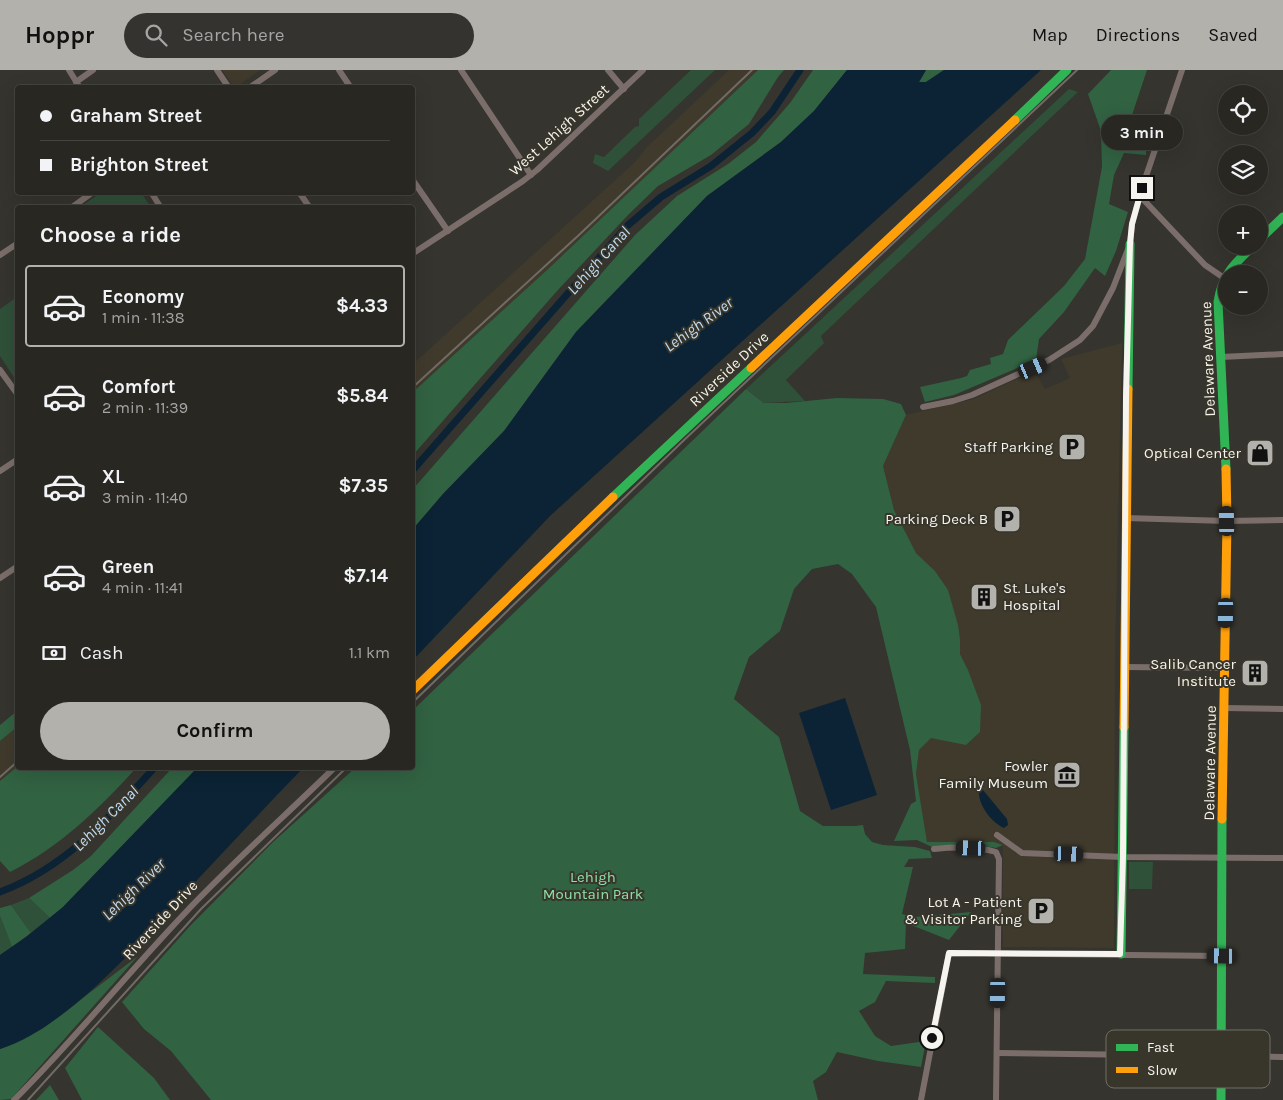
<!DOCTYPE html>
<meta charset="utf-8">
<style>
:root{--surface:#282722;--page:#34332f;--text:#f1f3f6;--muted:#a5a5a5;--line:#444440;--accent:#b2b1ab}
body{margin:0;font-family:Karla,sans-serif;background:var(--page);color:var(--text);height:100vh;display:flex;flex-direction:column;font-size:19px;white-space:nowrap}
*{box-sizing:border-box;margin:0}
p{font-size:16px;color:var(--muted)}
.icon{flex:none;width:28px;height:28px;fill:none;stroke:currentColor;stroke-width:2;stroke-linecap:round;stroke-linejoin:round}
.map{position:relative;flex:1;overflow:hidden}
.panel{position:absolute;left:15px;top:135px;width:400px;height:565px;display:flex;flex-direction:column;background:var(--surface);border-radius:5px;box-shadow:0 5px 20px #0002,0 0 0 1px var(--line)}
.panel>*{flex:none}
.hud{position:absolute;left:15px;top:15px;width:400px;height:110px;border-radius:5px;box-shadow:0 5px 20px #0002,0 0 0 1px var(--line);display:grid;align-content:center;height:110px;padding:0 25px;background:var(--surface)}
.tools{position:absolute;left:1218px;top:15px;display:grid;gap:10px}
.tools a{display:grid;place-items:center;width:50px;height:50px;border-radius:50%;background:var(--surface);box-shadow:0 5px 20px #0002,0 0 0 1px var(--line);font-size:25px}
.end{position:absolute;width:22px;height:22px;margin:-11px;border:6px solid #f6f4ee;background:#111;box-shadow:0 0 0 2px #111}
.from{border-radius:50%}
.bubble{position:absolute;height:35px;border-radius:18px;background:var(--surface);box-shadow:0 5px 20px #0002,0 0 0 1px var(--line);font-size:16px;font-weight:700;line-height:35px;text-align:center}
.car{position:absolute;width:15px;height:30px;margin:-15px -8px;border-radius:6px;box-shadow:0 0 4px 1px #0007;background:linear-gradient(#222 24%,#8ab4d8 0 40%,#222 0 76%,#8ab4d8 0 86%,#222 0)}
.hud b{display:flex;align-items:center;gap:18px;height:48px;font-size:19px}
.hud b+b{border-top:1px solid var(--line)}
.hud i{width:12px;height:12px;background:var(--text)}
ul{padding:0;list-style:none}
li{display:flex;align-items:center;gap:15px;height:82px;margin:0 10px 8px;padding:0 15px;border:2px solid transparent;border-radius:5px}
li div{flex:1}
li b{display:block;font-size:19px}
li em{font-style:normal;font-weight:700}
li.active{border-color:var(--accent)}
li>.icon{width:45px;height:45px;stroke-width:1.5}
h2{padding:0 25px;font-size:22px;line-height:60px}
.pay{display:flex;align-items:center;gap:12px;height:55px;padding:0 25px;font-size:19px}
.pay p{margin-inline-start:auto}
.primary-button{display:flex;gap:10px;margin-top:auto;padding:10px 25px}
.primary-button a{flex:1;height:58px;border-radius:30px;background:var(--accent);color:#111;font-size:20px;font-weight:700;line-height:58px;text-align:center}
header{display:flex;align-items:center;gap:30px;box-sizing:border-box;height:70px;padding:0 25px;background:var(--accent);color:#111}
header strong{font-size:24px}
nav{display:flex;gap:28px;margin-inline-start:auto;font-size:18px}
.search{width:350px;height:45px;background:var(--page);display:flex;align-items:center;gap:12px;box-sizing:border-box;padding:0 18px;border-radius:28px;color:var(--muted);font-size:19px}
.map>svg:first-child{display:block}
.built{fill:#3f3a2c}
.green{fill:#2f5039}
.forest{fill:#316242}
.water{fill:#0b2335}
.lines{fill:none;stroke-linecap:round;stroke-linejoin:round}
.canal{stroke:#0b2335;stroke-width:7}
.street{stroke:#7b6e6a;stroke-width:6}
.fast{stroke:#30b455;stroke-width:9}
.slow{stroke:#ff9f0a;stroke-width:9}
.rail{stroke:#716b66;stroke-width:2}
.route{stroke:#f6f4ee;stroke-width:6}
.labels{text-anchor:middle;stroke-width:4;stroke-linejoin:round;paint-order:stroke}
.street-label{font-size:15px;fill:#f6f4ee;stroke:#38352b}
.poi-label{font-size:15px;fill:#f6f4ee;stroke:#38352b;text-anchor:end}
.park-label{font-size:15px;fill:#8de1a8;stroke:#38352b}
.water-label{font-size:16px;font-style:italic;fill:#bfdbf4;stroke:#38352b}
.key{fill:#38352b;stroke:#716e66;stroke-width:1}
.key-label{font-size:14px;fill:#f6f4ee}
</style>
<header>
<strong>Hoppr</strong>
<div class="search"><svg class="icon" aria-label="search" viewBox="0 0 24 24"><circle cx="10" cy="10" r="6"/><path d="M15 15l6 6"/></svg>Search here</div>
<nav><a>Map</a><a>Directions</a><a>Saved</a></nav>
</header>
<div class="map">
<svg width="1283" height="1030" viewBox="0 0 1283 1030">
<rect width="100%" height="100%" fill="#35342e"/>
<!-- built -->
<g class="built">
<path d="M 222,0 L 260,0 L 235,18 Z"/>
<path d="M 729,0 L 758,0 L 547,200 L 413,322 L 413,294 L 634,93 L 646,78 Z"/>
<path d="M 1122,273 L 1115,590 L 1114,878 L 1003,877 L 1003,775 L 994,772 L 927,773 L 916,704 L 919,680 L 931,668 L 968,600 L 960,584 L 960,569 L 953,540 L 935,501 L 916,483 L 894,440 L 883,396 L 906,345 L 974,329 L 1034,301 L 1045,319 L 1070,308 L 1061,289 Z"/>
<path d="M 17,657 L 17,697 L 0,711 L 0,671 Z"/>
</g>
<!-- green -->
<g class="green">
<path d="M 691,0 L 715,0 L 608,101 L 593,93 L 595,84 L 604,87 L 635,57 L 639,56 L 639,49 Z"/>
<path d="M 1069,19 L 1078,22 L 821,266 L 824,273 L 786,310 L 805,331 L 764,333 L 746,319 Z"/>
<path d="M 102,122 L 141,123 L 151,137 L 80,137 Z"/>
<path d="M 17,227 L 17,312 L 0,286 L 0,239 Z"/>
<path d="M 1129,792 L 1153,792 L 1152,819 L 1129,819 Z"/>
<path d="M 29,828 L 50,848 L 31,863 L 11,835 Z"/>
<path d="M 0,846 L 12,877 L 0,885 Z"/>
</g>
<!-- forest -->
<g class="forest">
<path d="M 758,0 L 784,0 L 778,7 L 749,54 L 711,85 L 658,116 L 628,145 L 557,221 L 413,385 L 413,322 L 547,200 Z"/>
<path d="M 813,0 L 847,0 L 814,41 L 781,72 L 707,126 L 576,262 L 504,361 L 443,424 L 413,459 L 413,419 L 635,165 L 677,126 L 728,94 L 756,72 L 790,33 Z"/>
<path d="M 926,0 L 944,0 L 926,12 L 919,12 Z"/>
<path d="M 1111,0 L 1147,0 L 1123,72 L 1146,77 L 1146,85 L 1124,83 L 1114,105 L 1109,134 L 1128,142 L 1116,181 L 1105,206 L 1095,198 L 1064,242 L 1039,269 L 1036,290 L 954,325 L 925,332 L 920,317 L 961,308 L 967,306 L 970,300 L 991,294 L 990,288 L 1003,284 L 1008,270 L 1064,216 L 1085,189 L 1102,97 L 1101,61 L 1088,24 Z"/>
<path d="M 746,319 L 764,333 L 786,333 L 837,328 L 883,329 L 901,334 L 906,345 L 883,396 L 894,440 L 916,483 L 935,501 L 948,520 L 958,555 L 960,569 L 960,584 L 968,600 L 981,635 L 980,662 L 966,675 L 931,668 L 919,680 L 916,704 L 927,772 L 994,772 L 1003,775 L 996,778 L 984,776 L 948,775 L 932,777 L 917,770 L 894,771 L 911,734 L 916,731 L 910,680 L 876,537 L 852,504 L 838,494 L 812,499 L 794,519 L 780,561 L 749,587 L 734,629 L 779,667 L 800,741 L 823,756 L 855,756 L 863,755 L 865,764 L 872,772 L 883,775 L 915,777 L 930,781 L 932,788 L 909,789 L 904,797 L 913,797 L 902,844 L 915,847 L 971,842 L 949,870 L 906,853 L 905,879 L 865,883 L 863,904 L 935,907 L 935,913 L 886,911 L 875,932 L 859,941 L 875,966 L 891,976 L 926,971 L 921,997 L 878,991 L 837,982 L 826,1002 L 813,1011 L 818,1030 L 211,1030 L 171,981 L 144,959 L 122,932 L 189,857 L 273,772 L 355,698 L 412,698 L 413,640 Z"/>
<path d="M 17,641 L 17,657 L 0,671 L 0,655 Z"/>
<path d="M 17,697 L 18,698 L 136,698 C 99,739 60,777 10,802 L 0,791 L 0,711 Z"/>
<path d="M 172,698 L 197,698 L 63,837 L 50,848 L 29,828 L 73,800 L 91,786 Z"/>
<path d="M 11,835 L 31,863 L 12,877 L 0,846 L 0,838 Z"/>
<path d="M 138,886 L 11,1029 L 0,1030 L 0,979 L 42,959 Z"/>
<path d="M 98,957 L 154,1008 L 170,1030 L 82,1030 L 65,998 Z"/>
<path d="M 50,1015 L 59,1030 L 36,1030 Z"/>
</g>
<!-- water -->
<g class="water">
<path d="M 847,0 L 926,0 L 919,12 L 926,12 L 944,0 L 1041,0 L 550,446 L 413,590 L 413,459 L 443,424 L 504,361 L 576,262 L 707,126 L 781,72 L 814,41 Z"/>
<path d="M 845,628 L 877,725 L 831,740 L 799,643 Z"/>
<path d="M 197,698 L 303,698 C 268,734 234,771 199,808 C 151,861 69,958 0,979 L 0,885 L 26,867 L 63,837 Z"/>
<path d="M 983,720 L 1007,749 L 1008,755 L 1004,758 C 992,753 979,736 979,723 Z"/>
</g>
<g class="lines">
<!-- canal -->
<g class="canal">
<path d="M 412,401 L 627,156 L 661,127 L 711,96 L 752,63 L 772,42 L 800,0"/>
<path d="M 0,822 C 65,798 109,748 154,698"/>
</g>
<!-- street -->
<g class="street">
<path d="M 69,0 L 80,18"/>
<path d="M 217,0 L 229,18"/>
<path d="M 339,0 L 351,18"/>
<path d="M 461,0 L 531,105"/>
<path d="M 608,0 L 624,19"/>
<path d="M 76,12 L 93,0"/>
<path d="M 249,18 L 275,0"/>
<path d="M 412,109 L 448,161"/>
<path d="M 151,122 L 161,138"/>
<path d="M 299,122 L 310,138"/>
<path d="M 1140,126 L 1205,195 L 1224,208"/>
<path d="M 71,138 L 93,122"/>
<path d="M 412,184 L 523,111 L 537,100 L 643,0"/>
<path d="M 0,185 L 18,173"/>
<path d="M 1221,287 L 1283,284"/>
<path d="M 0,300 L 18,325"/>
<path d="M 923,337 L 953,331 L 972,325 L 1049,290 L 1080,270 L 1093,256 L 1113,218 L 1130,174 L 1132,154 L 1142,118 L 1182,0"/>
<path d="M 0,401 L 18,389"/>
<path d="M 1125,448 L 1227,451 L 1283,450"/>
<path d="M 0,508 L 18,496"/>
<path d="M 1124,597 L 1226,598"/>
<path d="M 1225,638 L 1283,639"/>
<path d="M 997,765 L 1022,783 L 1123,787 L 1283,788"/>
<path d="M 934,779 C 954,777 976,776 996,782 L 999,789 L 996,1030"/>
<path d="M 997,983 L 1283,987"/>
<path d="M 14,1030 C 74,970 127,904 185,843 C 233,792 285,746 334,698"/>
<path d="M 921,1030 L 949,883 L 1222,886"/>
</g>
<!-- fast -->
<g class="fast">
<path d="M 1015,50 L 1067,0"/>
<path d="M 1259,170 L 1283,147"/>
<path d="M 1128,319 L 1130,174"/>
<path d="M 1226,399 L 1218,232 C 1222,205 1234,194 1253,176"/>
<path d="M 613,427 L 751,298"/>
<path d="M 1121,884 L 1124,657"/>
<path d="M 1221,1030 L 1222,749"/>
</g>
<!-- slow -->
<g class="slow">
<path d="M 751,298 L 1015,50"/>
<path d="M 412,621 L 613,427"/>
<path d="M 1124,657 L 1128,319"/>
<path d="M 1222,749 L 1227,451 L 1226,399"/>
</g>
<!-- rail -->
<g class="rail">
<path d="M 412,318 L 580,164 L 752,0"/>
<path d="M 412,633 L 682,372 L 1077,0"/>
<path d="M 0,707 L 18,691"/>
<path d="M 28,1030 L 201,839 L 346,698"/>
</g>
</g>
<g class="lines">
<!-- route -->
<path class="route" d="M 932,968 L 949,883 L 1120,884 L 1123,786 L 1126,327 L 1130,174 L 1132,154 L 1142,118"/>
</g>
<!-- icons -->
<defs>
<symbol id="parking-square" viewBox="-11 -11 22 22"><rect x="-9" y="-9" width="18" height="18" rx="4" fill="#b2b1ab" stroke="#38352b"/><path d="M-3.5-5.5H1a3.5 3.5 0 0 1 0 7H-1V5.5H-3.5ZM-1-3.4V-.6H.8a1.4 1.4 0 0 0 0-2.8Z" fill="#111"/></symbol>
<symbol id="shop-square" viewBox="-11 -11 22 22"><rect x="-9" y="-9" width="18" height="18" rx="4" fill="#b2b1ab" stroke="#38352b"/><path d="M-5-2.5h2.3a2.7 3.5 0 0 1 5.4 0H5L5.5 6h-11ZM-1.5-2.5h3a1.5 2.3 0 0 0-3 0Z" fill="#111"/></symbol>
<symbol id="building-square" viewBox="-11 -11 22 22"><rect x="-9" y="-9" width="18" height="18" rx="4" fill="#b2b1ab" stroke="#38352b"/><path d="M-4-6H4V6H1V3H-1V6H-4ZM-2.5-4.3h1.7v1.8h-1.7ZM.8-4.3h1.7v1.8H.8ZM-2.5-1h1.7V.8h-1.7ZM.8-1h1.7V.8H.8Z" fill="#111"/></symbol>
<symbol id="museum-square" viewBox="-11 -11 22 22"><rect x="-9" y="-9" width="18" height="18" rx="4" fill="#b2b1ab" stroke="#38352b"/><path d="M0-6L6-3V-2H-6V-3ZM-5-1h2V3h-2ZM-1-1h2V3h-2ZM3-1h2V3H3ZM-6 4H6V6H-6Z" fill="#111"/></symbol>
</defs>
<g fill-rule="evenodd">
<use href="#parking-square" x="1056" y="361" width="32" height="32"/>
<use href="#shop-square" x="1244" y="367" width="32" height="32"/>
<use href="#parking-square" x="991" y="433" width="32" height="32"/>
<use href="#building-square" x="968" y="511" width="32" height="32"/>
<use href="#building-square" x="1239" y="587" width="32" height="32"/>
<use href="#museum-square" x="1051" y="689" width="32" height="32"/>
<use href="#parking-square" x="1025" y="825" width="32" height="32"/>
</g>
<g class="labels">
<!-- street labels -->
<g class="street-label">
<text transform="translate(559 60) rotate(-42)" y="5">West Lehigh Street</text>
<text transform="translate(1208 289) rotate(-92)" y="5">Delaware Avenue</text>
<text transform="translate(729 299) rotate(-43)" y="5">Riverside Drive</text>
<text transform="translate(1210 693) rotate(-89)" y="5">Delaware Avenue</text>
<text transform="translate(160 850) rotate(-47)" y="5">Riverside Drive</text>
</g>
<!-- poi labels -->
<g class="poi-label">
<text x="1053" y="382">Staff Parking</text>
<text x="1241" y="388">Optical Center</text>
<text x="988" y="454">Parking Deck B</text>
<text x="1003" y="523" text-anchor="start">St. Luke's<tspan x="1003" dy="17">Hospital</tspan></text>
<text x="1236" y="599">Salib Cancer<tspan x="1236" dy="17">Institute</tspan></text>
<text x="1048" y="701">Fowler<tspan x="1048" dy="17">Family Museum</tspan></text>
<text x="1022" y="837">Lot A - Patient<tspan x="1022" dy="17">&amp; Visitor Parking</tspan></text>
</g>
<!-- park labels -->
<g class="park-label">
<text x="593" y="812">Lehigh<tspan x="593" dy="17">Mountain Park</tspan></text>
</g>
<!-- water labels -->
<g class="water-label">
<text transform="translate(598 190) rotate(-48)" y="6">Lehigh Canal</text>
<text transform="translate(698 254) rotate(-36)" y="6">Lehigh River</text>
<text transform="translate(105 748) rotate(-45)" y="6">Lehigh Canal</text>
<text transform="translate(133 819) rotate(-44)" y="6">Lehigh River</text>
</g>
</g>
<!-- legend -->
<rect x="1106" y="960" width="164" height="58" rx="8" class="key"/>
<rect x="1116" y="974" width="22" height="7" fill="#30b455"/>
<rect x="1116" y="997" width="22" height="6" fill="#ff9f0a"/>
<g class="key-label">
<text x="1147" y="982">Fast</text>
<text x="1147" y="1005">Slow</text>
</g>
</svg>
<div class="tools">
<a><svg class="icon" aria-label="locate" viewBox="0 0 24 24"><circle cx="12" cy="12" r="6"/><path d="M12 2v4M12 18v4M2 12h4M18 12h4"/></svg></a>
<a><svg class="icon" aria-label="layers" viewBox="0 0 24 24"><path d="M12 4l9 5-9 5-9-5zM3 14l9 5 9-5"/></svg></a>
<a>+</a>
<a>−</a>
</div>
<i class="end from" style="left:932px;top:968px"></i>
<i class="end" style="left:1142px;top:118px"></i>
<div class="bubble" style="left:1101px;top:45px;width:82px">3 min</div>
<i class="car" style="left:1033px;top:298px;rotate:67deg"></i>
<i class="car" style="left:1227px;top:451px;rotate:359deg"></i>
<i class="car" style="left:1226px;top:543px;rotate:181deg"></i>
<i class="car" style="left:971px;top:778px;rotate:272deg"></i>
<i class="car" style="left:1069px;top:784px;rotate:92deg"></i>
<i class="car" style="left:1222px;top:886px;rotate:271deg"></i>
<i class="car" style="left:998px;top:923px;rotate:181deg"></i>
<div class="hud">
<b><i class="from"></i>Graham Street</b>
<b><i></i>Brighton Street</b>
</div>
<section class="panel">
<h2>Choose a ride</h2>
<ul>
<li class="active"><svg class="icon" aria-label="car" viewBox="0 0 24 24"><path d="M5 17H2v-5l4-1 3-4h7l3 4 3 1v5h-3M9 17h6M6 11h13"/><circle cx="7" cy="17" r="2"/><circle cx="17" cy="17" r="2"/></svg><div><b>Economy</b><p>1 min · 11:38</p></div><em>$4.33</em></li>
<li><svg class="icon" aria-label="car" viewBox="0 0 24 24"><path d="M5 17H2v-5l4-1 3-4h7l3 4 3 1v5h-3M9 17h6M6 11h13"/><circle cx="7" cy="17" r="2"/><circle cx="17" cy="17" r="2"/></svg><div><b>Comfort</b><p>2 min · 11:39</p></div><em>$5.84</em></li>
<li><svg class="icon" aria-label="car" viewBox="0 0 24 24"><path d="M5 17H2v-5l4-1 3-4h7l3 4 3 1v5h-3M9 17h6M6 11h13"/><circle cx="7" cy="17" r="2"/><circle cx="17" cy="17" r="2"/></svg><div><b>XL</b><p>3 min · 11:40</p></div><em>$7.35</em></li>
<li><svg class="icon" aria-label="car" viewBox="0 0 24 24"><path d="M5 17H2v-5l4-1 3-4h7l3 4 3 1v5h-3M9 17h6M6 11h13"/><circle cx="7" cy="17" r="2"/><circle cx="17" cy="17" r="2"/></svg><div><b>Green</b><p>4 min · 11:41</p></div><em>$7.14</em></li>
</ul>
<div class="pay"><svg class="icon" aria-label="cash" viewBox="0 0 24 24"><path d="M3 7h18v10H3z"/><circle cx="12" cy="12" r="2"/></svg>Cash<p>1.1 km</p></div>
<div class="primary-button"><a>Confirm</a></div>
</section>
</div>
